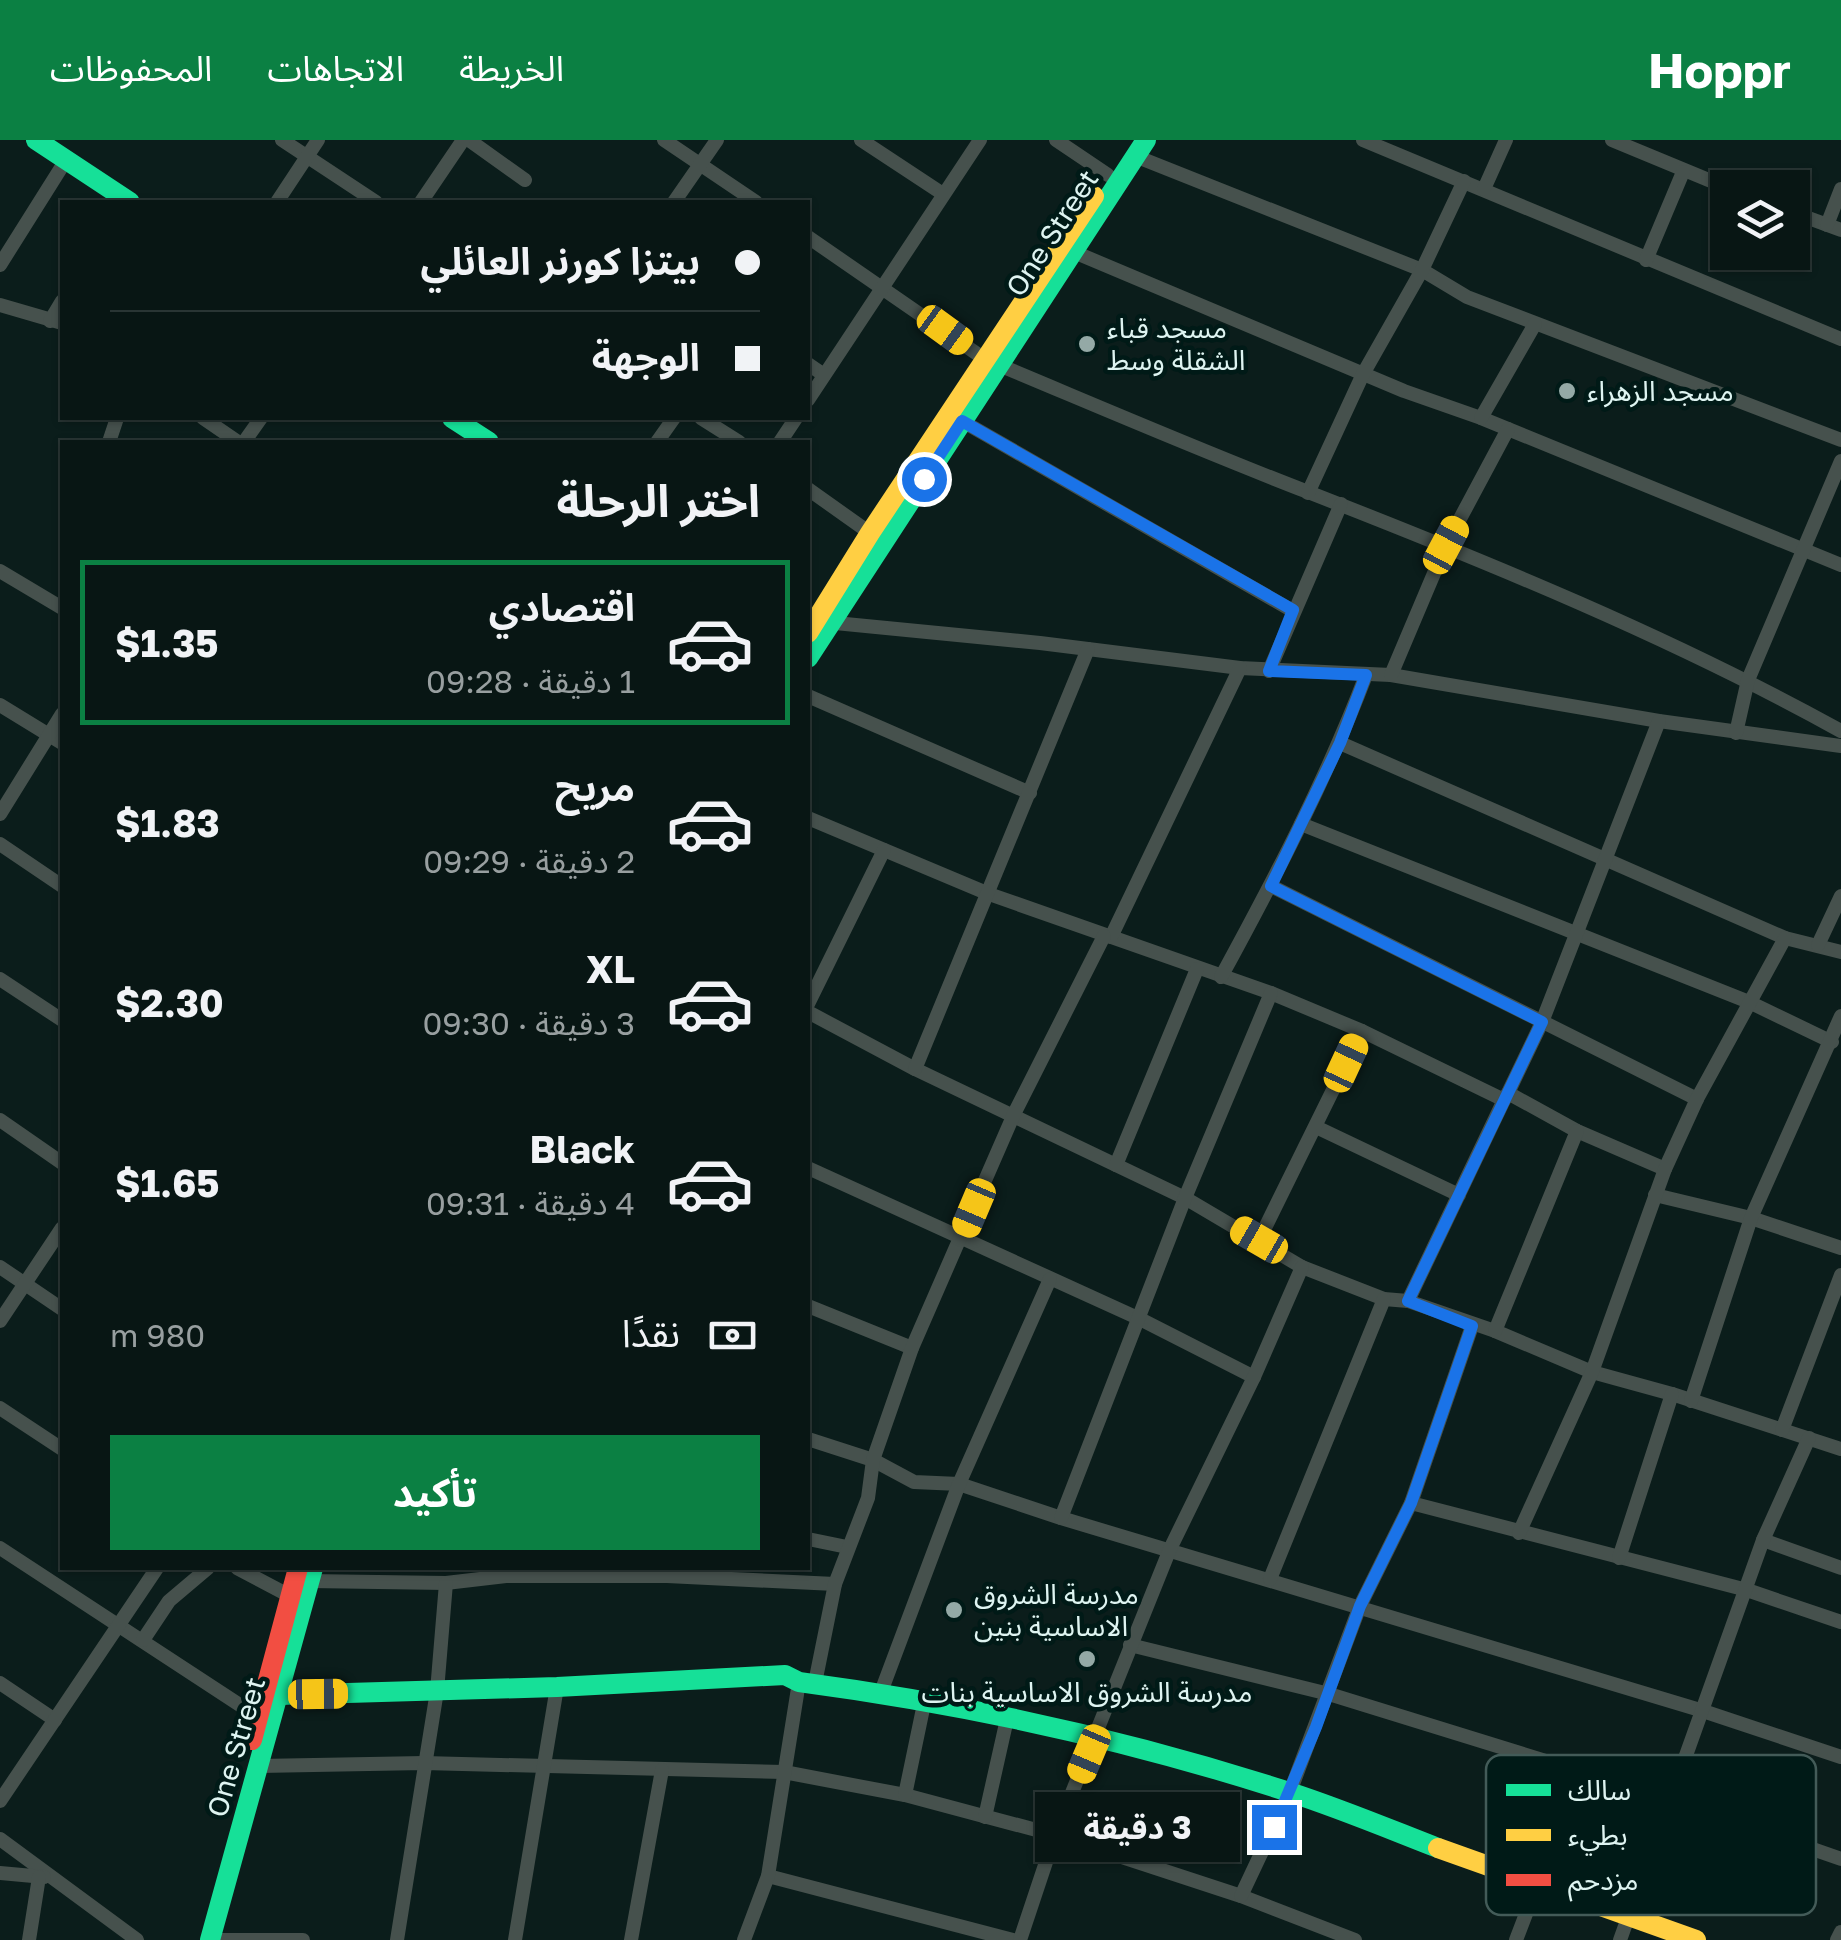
<!DOCTYPE html>
<html lang="ar">
<meta charset="utf-8">
<style>
:root{--surface:#081614;--page:#111f1d;--text:#f1f3f6;--muted:#989fa0;--line:#293534;--accent:#0b8043}
body{margin:0;font-family:"Golos Text","Noto Sans Arabic",sans-serif;background:var(--page);color:var(--text);direction:rtl;height:100vh;display:flex;flex-direction:column;font-size:38px;white-space:nowrap}
*{box-sizing:border-box;margin:0}
p{font-size:32px;color:var(--muted)}
.icon{flex:none;width:55px;height:55px;fill:none;stroke:currentColor;stroke-width:2;stroke-linecap:round;stroke-linejoin:round}
.map{position:relative;flex:1;overflow:hidden;direction:ltr}
.panel{position:absolute;left:60px;top:300px;width:750px;height:1130px;display:flex;flex-direction:column;background:var(--surface);border-radius:0px;box-shadow:0 2px 8px #0004,0 0 0 2px var(--line);direction:rtl}
.panel>*{flex:none}
.guide{position:absolute;left:60px;top:60px;width:750px;height:220px;border-radius:0px;box-shadow:0 2px 8px #0004,0 0 0 2px var(--line);direction:rtl;display:grid;align-content:center;height:220px;padding:0 50px;background:var(--surface)}
.fabs{position:absolute;left:1710px;top:30px;display:grid;gap:20px}
.fabs a{display:grid;place-items:center;width:100px;height:100px;border-radius:0px;background:var(--surface);box-shadow:0 2px 8px #0004,0 0 0 2px var(--line);font-size:50px}
.end{position:absolute;width:45px;height:45px;margin:-22px;border:12px solid #1a73e8;background:#fff;box-shadow:0 0 0 5px #fff}
.from{border-radius:50%}
.bubble{position:absolute;height:70px;border-radius:0px;background:var(--surface);box-shadow:0 2px 8px #0004,0 0 0 2px var(--line);font-size:32px;font-weight:700;line-height:70px;text-align:center;direction:rtl}
.car{position:absolute;width:30px;height:60px;margin:-30px -15px;border-radius:12px;box-shadow:0 0 8px 2px #0007;background:linear-gradient(#f5c518 24%,#345 0 40%,#f5c518 0 76%,#345 0 86%,#f5c518 0)}
.guide b{display:flex;align-items:center;gap:35px;height:95px;font-size:38px}
.guide b+b{border-top:2px solid var(--line)}
.guide i{width:25px;height:25px;background:var(--text)}
ul{padding:0;list-style:none}
li{display:flex;align-items:center;gap:30px;height:165px;margin:0 20px 15px;padding:0 30px;border:5px solid transparent;border-radius:0px}
li div{flex:1}
li b{display:block;font-size:38px}
li em{font-style:normal;font-weight:700}
li.active{border-color:var(--accent)}
li>.icon{width:90px;height:90px;stroke-width:1.5}
h2{padding:0 50px;font-size:45px;line-height:120px}
.pay{display:flex;align-items:center;gap:25px;height:110px;padding:0 50px;font-size:38px}
.pay p{margin-inline-start:auto}
.cta{display:flex;gap:20px;margin-top:auto;padding:20px 50px}
.cta a{flex:1;height:115px;border-radius:0px;background:var(--accent);color:#fff;font-size:40px;font-weight:700;line-height:115px;text-align:center}
header{display:flex;align-items:center;gap:60px;box-sizing:border-box;height:140px;padding:0 50px;background:var(--accent);color:#fff}
header strong{font-size:48px}
nav{display:flex;gap:55px;margin-inline-start:auto;font-size:35px}
.map>svg:first-child{display:block}
.lines{fill:none;stroke-linecap:round;stroke-linejoin:round}
.street{stroke:#46514d;stroke-width:14}
.fast{stroke:#16e098;stroke-width:20}
.slow{stroke:#ffcf43;stroke-width:20}
.jam{stroke:#f24e42;stroke-width:20}
.route{stroke:#1a73e8;stroke-width:12}
.poi-dot{fill:#94a9a6;stroke:#001a17;stroke-width:4}
.labels{text-anchor:middle;stroke-width:9;stroke-linejoin:round;paint-order:stroke}
.street-label{font-size:28px;fill:#def4f1;stroke:#001a17}
.poi-label{font-size:28px;fill:#def4f1;stroke:#001a17;text-anchor:start}
.key{fill:#001a17;stroke:#435b58;stroke-width:2.5}
.key-label{font-size:28px;fill:#def4f1}
</style>
<header>
<strong>Hoppr</strong>
<nav><a>الخريطة</a><a>الاتجاهات</a><a>المحفوظات</a></nav>
</header>
<div class="map">
<svg width="1841" height="1800" viewBox="0 0 1841 1800">
<rect width="100%" height="100%" fill="#0b1d1b"/>
<g class="lines">
<!-- street -->
<g class="street">
<path d="M 282,0 L 376,62"/>
<path d="M 469,0 L 525,40"/>
<path d="M 664,0 L 756,62"/>
<path d="M 861,0 L 943,54"/>
<path d="M 1056,0 L 1108,35"/>
<path d="M 1363,0 L 1841,199"/>
<path d="M 1612,0 L 1728,48"/>
<path d="M 1135,16 L 1422,130 L 1467,157 L 1841,300"/>
<path d="M 1484,49 L 1506,0"/>
<path d="M 277,62 L 318,0"/>
<path d="M 421,62 L 463,0"/>
<path d="M 674,62 L 717,0"/>
<path d="M 1792,72 L 1841,90"/>
<path d="M 1827,85 L 1841,49"/>
<path d="M 808,97 L 986,220"/>
<path d="M 1074,112 L 1404,251 L 1481,278 L 1841,425"/>
<path d="M 1646,120 L 1683,32"/>
<path d="M 0,125 L 66,20"/>
<path d="M 0,165 L 62,183"/>
<path d="M 50,181 L 62,161"/>
<path d="M 808,224 L 824,235"/>
<path d="M 999,225 C 1102,268 1204,312 1308,352 C 1490,423 1671,497 1841,591"/>
<path d="M 808,260 L 980,0"/>
<path d="M 203,278 L 238,302"/>
<path d="M 701,278 L 739,302"/>
<path d="M 1481,278 L 1535,184"/>
<path d="M 962,281 L 1293,471"/>
<path d="M 109,302 L 117,278"/>
<path d="M 244,302 L 261,278"/>
<path d="M 657,302 L 674,278"/>
<path d="M 780,302 L 796,278"/>
<path d="M 808,349 L 870,393"/>
<path d="M 1308,353 L 1363,234 L 1422,130 L 1464,41"/>
<path d="M 0,431 L 62,468"/>
<path d="M 825,482 L 1040,503 L 1240,528 L 1391,535 L 1659,581 L 1841,606"/>
<path d="M 1269,531 L 1341,364"/>
<path d="M 1391,535 L 1446,405 L 1508,289"/>
<path d="M 808,556 L 1030,653"/>
<path d="M 0,565 L 62,603"/>
<path d="M 1736,593 L 1748,540 L 1841,321"/>
<path d="M 1340,603 L 1785,798 L 1841,812"/>
<path d="M 0,674 L 62,574"/>
<path d="M 808,678 L 989,754 L 1271,853 L 1362,891 L 1504,960 L 1508,953 L 1577,991 L 1665,1029"/>
<path d="M 1301,684 L 1749,862 L 1832,902"/>
<path d="M 0,704 L 62,746"/>
<path d="M 1271,746 L 1697,959"/>
<path d="M 1111,797 L 1240,528"/>
<path d="M 1818,805 L 1841,756"/>
<path d="M 1221,837 C 1275,738 1326,640 1366,535"/>
<path d="M 0,839 L 62,880"/>
<path d="M 808,864 L 884,710"/>
<path d="M 808,872 L 915,929 L 1185,1058 L 1302,1127 L 1384,1159 L 1408,1161 L 1495,1191 L 1592,1232 L 1672,1254 L 1841,1309"/>
<path d="M 915,929 L 1088,509"/>
<path d="M 1508,953 L 1542,882 L 1659,581"/>
<path d="M 0,980 L 62,1023"/>
<path d="M 1316,987 L 1459,1055"/>
<path d="M 1116,1025 L 1197,829"/>
<path d="M 808,1028 L 1140,1179 L 1254,1237"/>
<path d="M 1655,1055 L 1751,1078 L 1841,1108"/>
<path d="M 1259,1100 L 1362,891"/>
<path d="M 0,1127 L 62,1169"/>
<path d="M 1408,1161 L 1504,960"/>
<path d="M 808,1166 L 912,1208"/>
<path d="M 0,1181 L 62,1088"/>
<path d="M 1495,1191 L 1577,991"/>
<path d="M 1691,1261 L 1751,1078 L 1841,876"/>
<path d="M 0,1268 L 62,1309"/>
<path d="M 1782,1290 L 1841,1135"/>
<path d="M 808,1299 L 873,1320 L 914,1342 L 959,1344 L 1061,1378 L 1700,1570 L 1841,1617"/>
<path d="M 1411,1363 L 1747,1450 L 1841,1482"/>
<path d="M 1061,1378 L 1185,1058 L 1271,853"/>
<path d="M 1519,1393 L 1592,1232 L 1665,1029 L 1697,959 L 1785,798"/>
<path d="M 808,1399 L 847,1407"/>
<path d="M 1763,1400 L 1841,1428"/>
<path d="M 0,1408 L 258,1577"/>
<path d="M 1619,1418 L 1672,1254"/>
<path d="M 237,1428 L 290,1456"/>
<path d="M 1270,1439 L 1384,1159"/>
<path d="M 309,1441 L 446,1443 L 506,1436 L 667,1436 L 835,1444"/>
<path d="M 143,1500 L 169,1461 L 208,1428"/>
<path d="M 1130,1505 L 1329,1554 L 1672,1660 L 1841,1719"/>
<path d="M 0,1543 L 55,1580"/>
<path d="M 815,1543 L 835,1444 L 868,1358 L 873,1320 L 912,1208 L 1014,974 L 1104,796"/>
<path d="M 881,1552 L 959,1344 L 1050,1139"/>
<path d="M 259,1626 L 424,1623 L 784,1632 L 905,1655 L 1055,1695 L 1241,1756 L 1355,1800"/>
<path d="M 905,1655 L 925,1559"/>
<path d="M 0,1661 L 157,1428"/>
<path d="M 985,1677 L 1007,1579"/>
<path d="M 0,1699 L 137,1800"/>
<path d="M 0,1733 L 44,1737"/>
<path d="M 768,1736 L 1013,1800"/>
<path d="M 1241,1756 L 1290,1652 L 1360,1466 L 1411,1363 L 1472,1186"/>
<path d="M 29,1800 L 39,1737"/>
<path d="M 209,1800 L 303,1800"/>
<path d="M 397,1800 L 437,1551 L 446,1443"/>
<path d="M 515,1800 L 557,1547"/>
<path d="M 631,1800 L 662,1630"/>
<path d="M 744,1800 L 768,1736 L 799,1542"/>
<path d="M 1020,1800 L 1055,1695 L 1170,1409 L 1254,1237 L 1302,1127"/>
<path d="M 1516,1800 L 1537,1745"/>
<path d="M 1620,1800 L 1763,1400 L 1809,1298"/>
<path d="M 1837,1800 L 1841,1792"/>
</g>
<!-- fast -->
<g class="fast">
<path d="M 36,0 L 130,62"/>
<path d="M 452,278 L 489,302"/>
<path d="M 808,518 L 1146,0"/>
<path d="M 279,1555 L 557,1547 L 785,1535 L 799,1542 C 965,1564 1129,1600 1289,1652 C 1339,1668 1389,1689 1438,1708"/>
<path d="M 210,1800 L 313,1428"/>
</g>
<!-- slow -->
<g class="slow">
<path d="M 808,493 L 870,393 L 1094,56"/>
<path d="M 1438,1708 L 1696,1800"/>
</g>
<!-- jam -->
<path class="jam" d="M 252,1600 L 298,1428"/>
</g>
<g class="lines">
<!-- route -->
<path class="route" d="M 924,339 L 962,281 L 1293,470 L 1269,531 L 1366,535 L 1340,603 L 1271,746 L 1542,882 L 1408,1161 L 1472,1186 L 1411,1363 L 1360,1466 L 1316,1587 L 1274,1687"/>
</g>
<!-- markers -->
<g class="poi-dot">
<circle cx="1087" cy="204" r="10"/>
<circle cx="1567" cy="251" r="10"/>
<circle cx="954" cy="1470" r="10"/>
<circle cx="1087" cy="1519" r="10"/>
</g>
<g class="labels">
<!-- street labels -->
<g class="street-label">
<text transform="translate(1052 93) rotate(-57)" y="10">One Street</text>
<text transform="translate(236 1607) rotate(-74)" y="10">One Street</text>
</g>
<!-- poi labels -->
<g class="poi-label">
<text x="1107" y="198">مسجد قباء<tspan x="1107" dy="32">الشقلة وسط</tspan></text>
<text x="1587" y="261">مسجد الزهراء</text>
<text x="974" y="1464">مدرسة الشروق<tspan x="974" dy="32">الاساسية بنين</tspan></text>
<text x="1087" y="1562" text-anchor="middle">مدرسة الشروق الاساسية بنات</text>
</g>
</g>
<!-- legend -->
<rect x="1486" y="1615" width="330" height="160" rx="15" class="key"/>
<rect x="1506" y="1644" width="45" height="12" fill="#16e098"/>
<rect x="1506" y="1689" width="45" height="12" fill="#ffcf43"/>
<rect x="1506" y="1734" width="45" height="12" fill="#f24e42"/>
<g class="key-label">
<text x="1568" y="1660">سالك</text>
<text x="1568" y="1705">بطيء</text>
<text x="1568" y="1750">مزدحم</text>
</g>
</svg>
<div class="fabs">
<a><svg class="icon" aria-label="layers" viewBox="0 0 24 24"><path d="M12 4l9 5-9 5-9-5zM3 14l9 5 9-5"/></svg></a>
</div>
<i class="end from" style="left:924px;top:339px"></i>
<i class="end" style="left:1274px;top:1687px"></i>
<div class="bubble" style="left:1035px;top:1652px;width:205px">3 دقيقة</div>
<i class="car" style="left:945px;top:190px;rotate:126deg"></i>
<i class="car" style="left:1446px;top:405px;rotate:28deg"></i>
<i class="car" style="left:1346px;top:923px;rotate:25deg"></i>
<i class="car" style="left:974px;top:1068px;rotate:203deg"></i>
<i class="car" style="left:1259px;top:1100px;rotate:300deg"></i>
<i class="car" style="left:318px;top:1554px;rotate:89deg"></i>
<i class="car" style="left:1089px;top:1614px;rotate:203deg"></i>
<div class="guide">
<b><i class="from"></i>بيتزا كورنر العائلي</b>
<b><i></i>الوجهة</b>
</div>
<section class="panel">
<h2>اختر الرحلة</h2>
<ul>
<li class="active"><svg class="icon" aria-label="car" viewBox="0 0 24 24"><path d="M5 17H2v-5l4-1 3-4h7l3 4 3 1v5h-3M9 17h6M6 11h13"/><circle cx="7" cy="17" r="2"/><circle cx="17" cy="17" r="2"/></svg><div><b>اقتصادي</b><p>1 دقيقة · 09:28</p></div><em>$1.35</em></li>
<li><svg class="icon" aria-label="car" viewBox="0 0 24 24"><path d="M5 17H2v-5l4-1 3-4h7l3 4 3 1v5h-3M9 17h6M6 11h13"/><circle cx="7" cy="17" r="2"/><circle cx="17" cy="17" r="2"/></svg><div><b>مريح</b><p>2 دقيقة · 09:29</p></div><em>$1.83</em></li>
<li><svg class="icon" aria-label="car" viewBox="0 0 24 24"><path d="M5 17H2v-5l4-1 3-4h7l3 4 3 1v5h-3M9 17h6M6 11h13"/><circle cx="7" cy="17" r="2"/><circle cx="17" cy="17" r="2"/></svg><div><b>XL</b><p>3 دقيقة · 09:30</p></div><em>$2.30</em></li>
<li><svg class="icon" aria-label="car" viewBox="0 0 24 24"><path d="M5 17H2v-5l4-1 3-4h7l3 4 3 1v5h-3M9 17h6M6 11h13"/><circle cx="7" cy="17" r="2"/><circle cx="17" cy="17" r="2"/></svg><div><b>Black</b><p>4 دقيقة · 09:31</p></div><em>$1.65</em></li>
</ul>
<div class="pay"><svg class="icon" aria-label="cash" viewBox="0 0 24 24"><path d="M3 7h18v10H3z"/><circle cx="12" cy="12" r="2"/></svg>نقدًا<p>980 m</p></div>
<div class="cta"><a>تأكيد</a></div>
</section>
</div>
